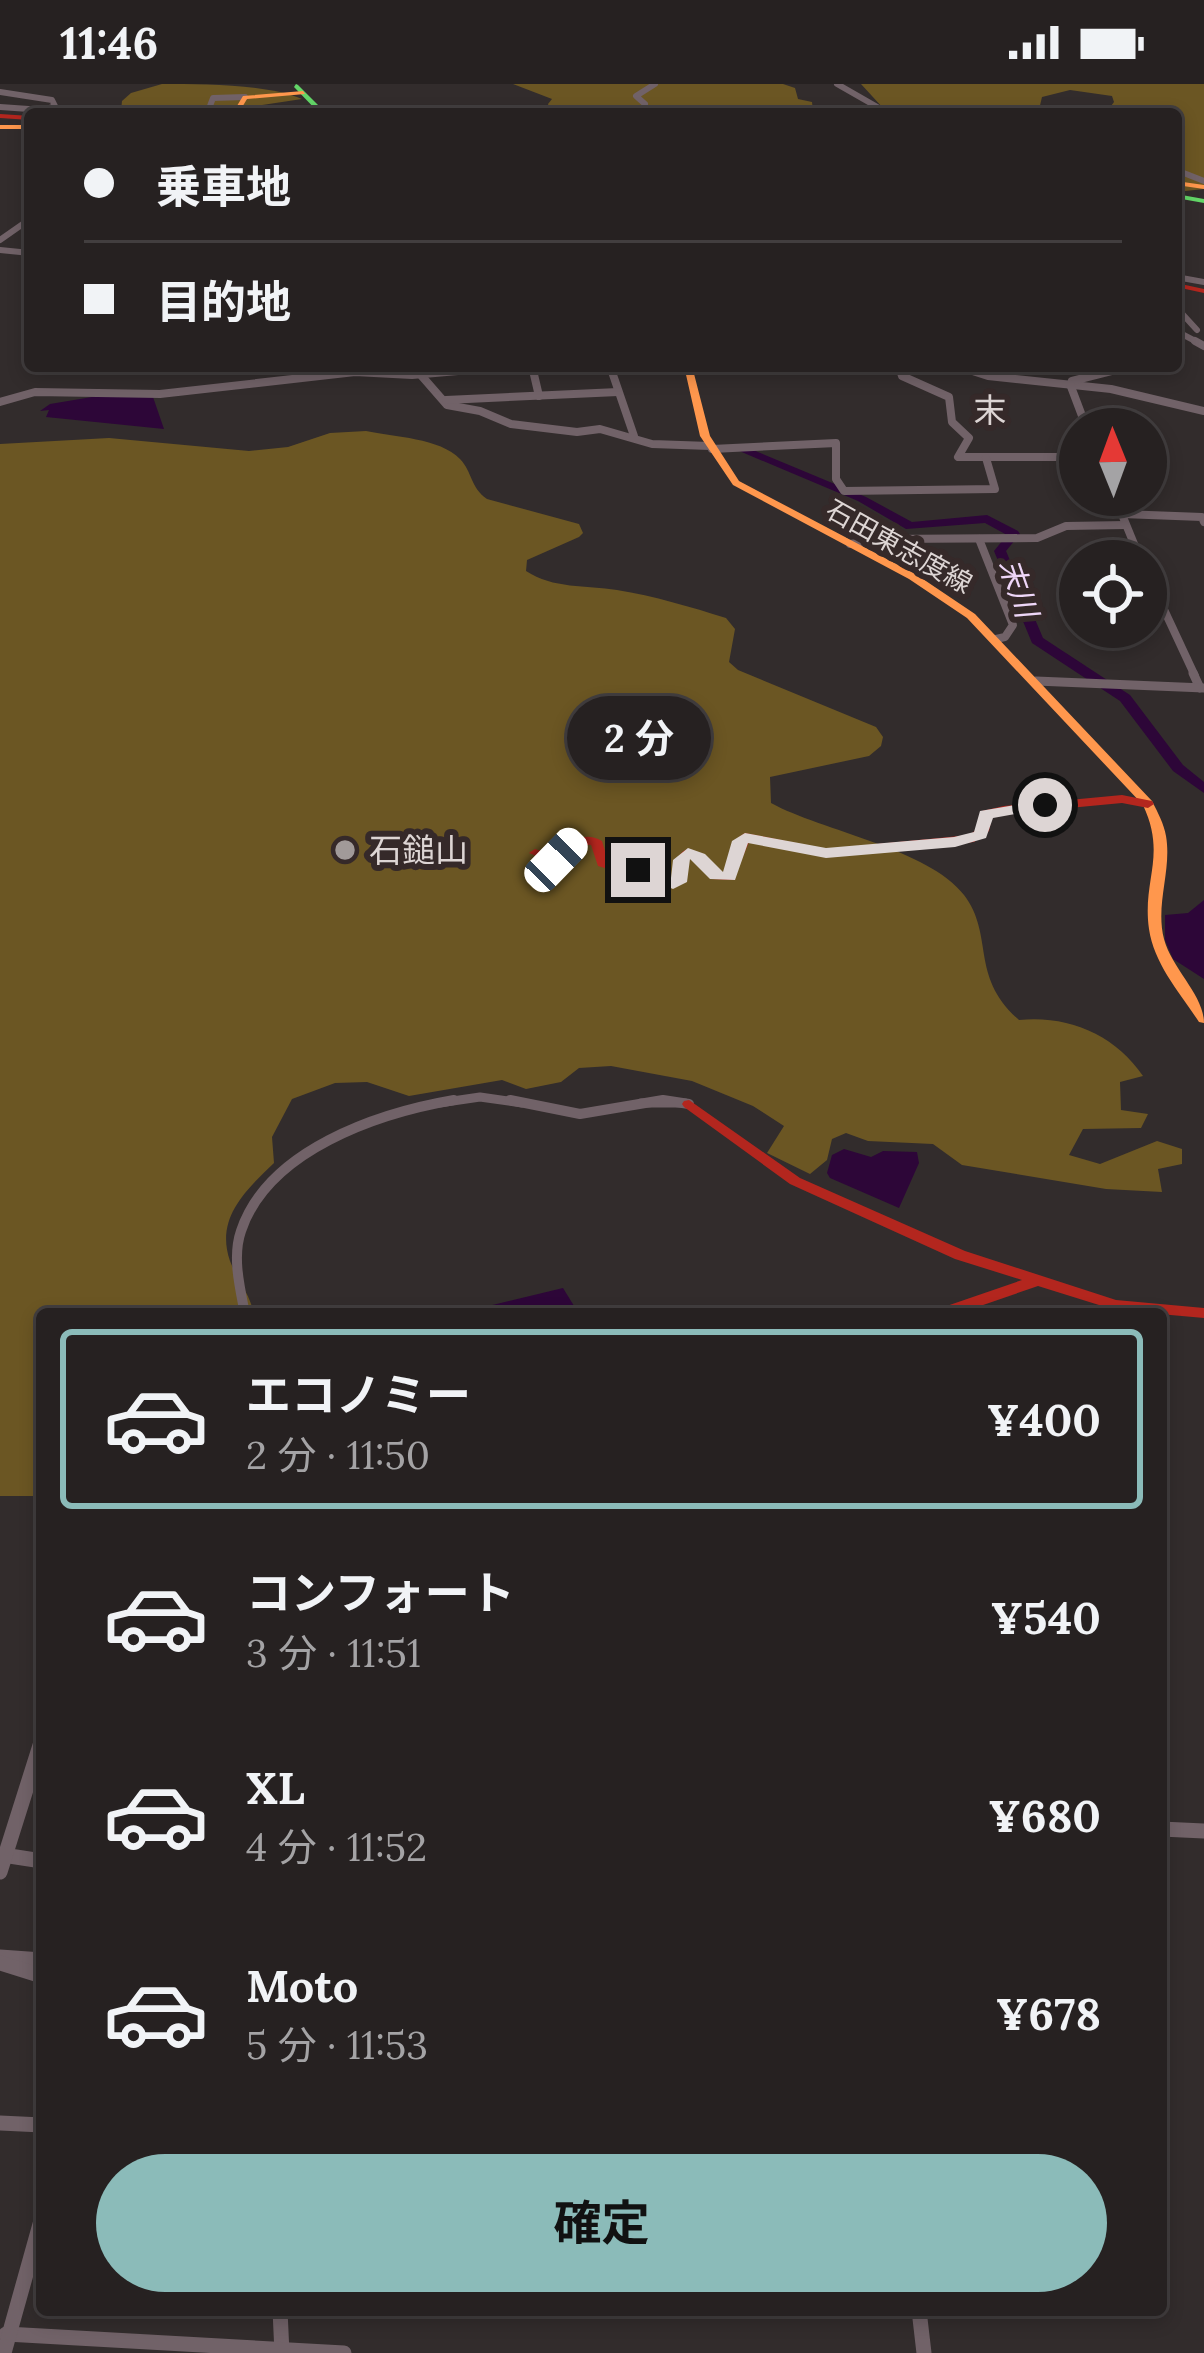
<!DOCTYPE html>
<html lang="ja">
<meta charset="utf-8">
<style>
:root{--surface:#262121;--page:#2e292a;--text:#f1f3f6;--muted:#a4a3a5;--line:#423e3f;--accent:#8bbbb9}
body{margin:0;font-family:Lora,"Noto Sans JP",serif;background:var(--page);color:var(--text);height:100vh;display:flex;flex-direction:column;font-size:45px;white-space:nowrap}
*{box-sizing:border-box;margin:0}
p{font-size:39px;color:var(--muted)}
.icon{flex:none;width:66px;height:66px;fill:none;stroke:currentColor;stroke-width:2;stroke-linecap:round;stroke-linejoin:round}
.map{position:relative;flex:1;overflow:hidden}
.sheet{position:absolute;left:36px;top:1224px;width:1131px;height:1008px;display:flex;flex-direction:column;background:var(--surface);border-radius:12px;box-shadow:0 6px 18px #0003,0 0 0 3px var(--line)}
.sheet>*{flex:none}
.hud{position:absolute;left:24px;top:24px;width:1158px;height:264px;border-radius:12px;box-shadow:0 6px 18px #0003,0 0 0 3px var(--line);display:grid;align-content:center;height:264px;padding:0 60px;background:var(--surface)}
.needle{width:78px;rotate:359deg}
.controls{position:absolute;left:1059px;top:324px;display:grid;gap:24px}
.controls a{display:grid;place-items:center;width:108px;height:108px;border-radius:50%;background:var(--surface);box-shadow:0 6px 18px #0003,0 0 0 3px var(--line);font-size:60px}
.end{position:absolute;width:54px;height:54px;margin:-27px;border:15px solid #ddd5d4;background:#111;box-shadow:0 0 0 6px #111}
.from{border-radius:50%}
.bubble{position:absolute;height:84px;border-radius:42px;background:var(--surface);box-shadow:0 6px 18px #0003,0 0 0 3px var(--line);font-size:39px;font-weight:700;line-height:84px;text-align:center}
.car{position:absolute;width:36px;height:72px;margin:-36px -18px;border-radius:15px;box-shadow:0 0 9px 3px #0007;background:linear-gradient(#fff 24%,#345 0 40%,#fff 0 76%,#345 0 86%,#fff 0)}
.hud b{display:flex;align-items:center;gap:42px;height:114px;font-size:45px}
.hud b+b{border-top:3px solid var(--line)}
.hud i{width:30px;height:30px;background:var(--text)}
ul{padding:21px 0 0;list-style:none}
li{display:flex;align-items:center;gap:36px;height:180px;margin:0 24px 18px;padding:0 36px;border:6px solid transparent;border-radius:12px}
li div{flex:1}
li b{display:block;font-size:45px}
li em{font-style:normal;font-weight:700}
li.current{border-color:var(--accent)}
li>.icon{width:108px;height:108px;stroke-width:1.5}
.button{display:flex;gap:24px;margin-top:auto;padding:24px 60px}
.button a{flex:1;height:138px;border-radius:72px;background:var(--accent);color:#111;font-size:48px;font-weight:700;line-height:138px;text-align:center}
.status{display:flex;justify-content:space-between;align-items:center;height:84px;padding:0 60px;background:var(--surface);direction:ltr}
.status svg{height:33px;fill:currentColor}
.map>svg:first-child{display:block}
.forest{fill:#6b5623}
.water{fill:#2d0638}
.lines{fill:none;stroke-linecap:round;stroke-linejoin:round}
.river{fill:#2d0638;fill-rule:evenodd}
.street-far4{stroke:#716268;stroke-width:6}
.street-far3{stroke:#716268;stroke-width:8}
.street-far2{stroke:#716268;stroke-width:9}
.street-far1{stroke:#716268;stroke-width:10}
.street{stroke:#716268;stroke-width:15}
.fast{fill:#63d668;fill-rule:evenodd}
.slow{fill:#ff974d;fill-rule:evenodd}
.jam{fill:#b3261e;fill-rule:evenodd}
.route{fill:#ddd5d4}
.poi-dot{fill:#a19a99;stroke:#352929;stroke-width:4.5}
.labels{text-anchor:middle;stroke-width:12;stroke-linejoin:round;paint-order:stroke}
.far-street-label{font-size:27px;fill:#ddd5d4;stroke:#352929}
.far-water-label{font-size:30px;font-style:italic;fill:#eed6f8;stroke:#352929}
.far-quarter-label{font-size:33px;fill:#ddd5d4;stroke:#352929}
.poi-label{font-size:33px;fill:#ddd5d4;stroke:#352929;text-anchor:start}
</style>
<div class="status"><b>11:46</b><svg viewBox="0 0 49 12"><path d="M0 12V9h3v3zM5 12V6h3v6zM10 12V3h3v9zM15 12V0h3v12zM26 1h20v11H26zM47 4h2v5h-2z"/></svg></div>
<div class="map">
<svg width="1204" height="2269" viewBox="0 0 1204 2269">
<rect width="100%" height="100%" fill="#322c2c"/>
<!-- forest -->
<g class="forest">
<path d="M 162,0 C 204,0 267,0 302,15 L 201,30 L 121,27 L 122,17 L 131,9 Z"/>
<path d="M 513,0 L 783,0 L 795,4 L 798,15 L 812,18 L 813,27 L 551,30 L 548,20 L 552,15 Z"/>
<path d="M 861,0 L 1204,0 L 1204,105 L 1176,108 L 1176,30 L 1105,30 L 1114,18 L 1112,12 L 1070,6 L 1042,13 L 1038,30 L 879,30 L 883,24 Z"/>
<path d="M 366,347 C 394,353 440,354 460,375 C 473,389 470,403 487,415 L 579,440 L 583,449 L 579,453 L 527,476 L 526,487 C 553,505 586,501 617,506 C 654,512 691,523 726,534 L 735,545 L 729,578 L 738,586 L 876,643 L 883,653 L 881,662 L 869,672 L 770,693 L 771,719 C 822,747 929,765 964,811 C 995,852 969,892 1019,936 C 1069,931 1115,951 1143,992 L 1120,998 L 1121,1026 L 1148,1030 L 1141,1044 L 1083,1045 L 1069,1071 L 1100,1080 L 1157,1057 L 1182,1065 L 1182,1080 L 1158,1085 L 1162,1108 L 1106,1105 L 962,1081 L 933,1060 L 868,1057 L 846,1049 L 832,1055 L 827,1076 L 810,1090 L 767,1069 L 784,1042 L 753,1022 L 692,997 L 611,982 L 579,984 L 561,998 L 526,1005 L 502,996 L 409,1012 L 367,998 L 335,999 L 292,1015 L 272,1053 L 274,1079 C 246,1106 215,1134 230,1177 C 237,1196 250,1210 254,1230 L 42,1230 L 42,1412 L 0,1412 L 0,360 L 109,354 L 249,367 L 288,363 L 330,349 Z"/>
</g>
<!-- water -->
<g class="water">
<path d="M 110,310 L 153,313 L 164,345 L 46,333 L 49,326 L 40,327 L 50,320 Z"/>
<path d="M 1204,816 L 1204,895 L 1173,875 L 1165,856 L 1165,831 L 1188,829 Z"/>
<path d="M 844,1065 L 871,1073 L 883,1067 L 917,1068 L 919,1079 L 899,1124 L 830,1094 L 827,1089 L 832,1071 Z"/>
<path d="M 563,1204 L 579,1230 L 455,1230 Z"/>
</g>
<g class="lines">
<!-- river -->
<path class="river" d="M 741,361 L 866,413 L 912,438 L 987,431 L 1018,447 L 1020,450 L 1006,467 L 1043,554 L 1130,611 L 1183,681 L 1204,698 L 1204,709 L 1173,687 L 1120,617 L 1032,559 L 994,467 L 1007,451 L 985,439 L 906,445 L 858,417 L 737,366 L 735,364 Z"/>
<!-- street-far4 -->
<g class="street-far4">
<path d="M 837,0 L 886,28"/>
<path d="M 0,8 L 52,16 L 55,22 L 43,26 L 0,23"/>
<path d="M 645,20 L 636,12 L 655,0"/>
<path d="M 207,30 L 213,14 L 245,13"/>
<path d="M 1176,86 L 1204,97"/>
<path d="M 0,156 L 30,135"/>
<path d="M 0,166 L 30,169"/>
<path d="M 1176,193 L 1204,198"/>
<path d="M 1176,223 L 1197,246"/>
<path d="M 1178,248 L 1201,260"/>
</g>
<!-- street-far3 -->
<g class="street-far3">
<path d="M 1195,257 L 1204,262"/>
<path d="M 532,282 L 539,312"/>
<path d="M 610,282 L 634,352"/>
<path d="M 899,282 L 902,292 L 949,313 L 952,338 L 969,354 L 958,373 L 1080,373"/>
<path d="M 957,282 L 988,292 L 1111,305 L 1204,327"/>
<path d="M 420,290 L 447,321 L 480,327 L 511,340 L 577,348 L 600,345 L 652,360 L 710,362"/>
<path d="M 1072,297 L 1131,282"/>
<path d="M 1070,300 L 1087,345"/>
<path d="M 446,316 L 618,308"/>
<path d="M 0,318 L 35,308 L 160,310 L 355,288 L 412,291 L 517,282"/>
<path d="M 712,365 L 836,359 L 836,395 L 844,407 L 995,405 L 986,374"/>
<path d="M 1114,411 L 1141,477"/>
<path d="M 1122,430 L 1202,433 L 1204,438"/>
<path d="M 979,455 L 1013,541 L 1005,553 L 996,555"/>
<path d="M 850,460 L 885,455 L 1037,454 L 1066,442 L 1125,441"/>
<path d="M 1146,487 L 1195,592"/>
</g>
<!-- street-far2 -->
<g class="street-far2">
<path d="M 1193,589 L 1200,604"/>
<path d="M 1036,597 L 1204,604"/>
<path d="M 439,1019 L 480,1013 L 522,1019"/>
<path d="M 641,1019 L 685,1019"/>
</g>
<!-- street-far1 -->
<g class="street-far1">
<path d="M 510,1016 L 580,1030 L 663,1016 L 689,1020"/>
<path d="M 245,1230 C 240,1204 232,1173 241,1147 C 268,1066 378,1029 454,1016"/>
</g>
<!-- street -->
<g class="street">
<path d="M 1161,1745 L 1204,1747"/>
<path d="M 3,1771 L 42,1777"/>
<path d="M 0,1788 L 42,1655"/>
<path d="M 0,1873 L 42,1876"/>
<path d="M 0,1879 L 42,1892"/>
<path d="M 0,2039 L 42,2041"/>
<path d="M 280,2226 L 282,2269"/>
<path d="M 919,2226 L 924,2269"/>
<path d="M 6,2250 L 344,2269"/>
<path d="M 4,2269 L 42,2133"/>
</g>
<!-- fast -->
<g class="fast">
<path d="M 296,0 L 298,1 L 327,30 L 320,30 L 294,3 Z"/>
<path d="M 1176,110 L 1204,115 L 1204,119 L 1176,114 Z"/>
</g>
<!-- slow -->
<g class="slow">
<path d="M 303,7 L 305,10 L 247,15 L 238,30 L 232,30 L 243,12 Z"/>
<rect x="0" y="41" width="30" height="4"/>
<path d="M 1176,97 L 1204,101 L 1204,105 L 1176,101 Z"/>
<path d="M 684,282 L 692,282 L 710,352 L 739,397 L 917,491 L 975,530 L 1152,717 C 1158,729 1164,740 1166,752 C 1172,787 1155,820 1164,855 C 1172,885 1204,911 1204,939 L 1199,938 C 1180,909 1154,880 1149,845 C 1142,796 1167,772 1143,721 L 967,534 L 909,495 L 733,401 L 700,352 Z"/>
</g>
<!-- jam -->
<g class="jam">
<path d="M 0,30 L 30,32 L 30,36 L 0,34 Z"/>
<path d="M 1176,199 L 1204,205 L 1204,209 L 1176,203 Z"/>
<path d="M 1122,711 L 1152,717 L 1154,720 L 1148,724 L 1122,719 L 1004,730 L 992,732 L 989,747 L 974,758 L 826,773 L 749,758 L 733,796 L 712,795 L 695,776 L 690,774 L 687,777 L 685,798 L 673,804 L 598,782 L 591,761 L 581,761 L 556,780 L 529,769 L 535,765 L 554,771 C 569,758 583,746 602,757 L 608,777 L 673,796 C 678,751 696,762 720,789 L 724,789 L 739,753 L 745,749 L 826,765 L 970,751 L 979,743 L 982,727 L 1004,722 Z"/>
<path d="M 689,1016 L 800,1094 L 965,1167 L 1116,1216 L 1204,1224 L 1204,1234 L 1115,1226 L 1038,1202 L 957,1230 L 933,1230 L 935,1226 L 1022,1196 L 955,1175 L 790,1100 L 684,1023 L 682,1020 L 684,1017 Z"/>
</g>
</g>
<!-- route -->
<path class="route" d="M 1045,716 L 1052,721 L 1050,724 L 993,734 L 986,754 L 955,763 L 826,774 L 748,759 L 735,796 L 710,795 L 690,775 L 687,798 L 673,805 L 629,786 L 638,781 L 671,794 L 673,776 L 688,764 L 705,770 L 723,788 L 732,757 L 745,749 L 826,764 L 954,753 L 974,748 L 980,727 Z"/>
<!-- markers -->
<circle class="poi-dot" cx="345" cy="766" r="12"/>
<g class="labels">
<!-- far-street labels -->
<g class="far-street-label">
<text transform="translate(899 463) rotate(29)" y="9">石田東志度線</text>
</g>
<!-- far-water labels -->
<g class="far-water-label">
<text transform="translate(1018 504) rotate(71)" y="10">末川</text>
</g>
<!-- far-quarter labels -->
<g class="far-quarter-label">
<text x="990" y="338">末</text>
</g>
<!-- poi labels -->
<g class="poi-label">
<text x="369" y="778">石鎚山</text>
</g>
</g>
</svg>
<div class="controls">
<a><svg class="needle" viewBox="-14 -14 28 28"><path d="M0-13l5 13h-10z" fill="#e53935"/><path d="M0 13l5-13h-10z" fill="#a4a3a5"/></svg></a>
<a><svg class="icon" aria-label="locate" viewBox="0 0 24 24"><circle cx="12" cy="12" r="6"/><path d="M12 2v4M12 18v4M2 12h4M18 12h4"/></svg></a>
</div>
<i class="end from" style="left:1045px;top:721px"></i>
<i class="end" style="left:638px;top:786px"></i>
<div class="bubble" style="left:567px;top:612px;width:144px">2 分</div>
<i class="car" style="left:556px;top:776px;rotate:44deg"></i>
<div class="hud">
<b><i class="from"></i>乗車地</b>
<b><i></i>目的地</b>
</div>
<section class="sheet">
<ul>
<li class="current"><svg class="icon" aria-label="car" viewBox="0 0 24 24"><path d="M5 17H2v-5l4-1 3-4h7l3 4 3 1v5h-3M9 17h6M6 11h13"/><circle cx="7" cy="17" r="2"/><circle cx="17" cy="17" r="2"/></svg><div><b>エコノミー</b><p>2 分 · 11:50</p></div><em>¥400</em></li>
<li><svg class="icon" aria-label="car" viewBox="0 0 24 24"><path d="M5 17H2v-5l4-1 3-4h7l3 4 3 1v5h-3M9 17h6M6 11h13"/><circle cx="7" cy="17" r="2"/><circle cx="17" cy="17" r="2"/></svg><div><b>コンフォート</b><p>3 分 · 11:51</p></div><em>¥540</em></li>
<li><svg class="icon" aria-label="car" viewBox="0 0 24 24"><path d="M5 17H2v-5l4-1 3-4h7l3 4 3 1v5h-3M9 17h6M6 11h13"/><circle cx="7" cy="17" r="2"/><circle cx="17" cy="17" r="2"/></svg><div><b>XL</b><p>4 分 · 11:52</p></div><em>¥680</em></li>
<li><svg class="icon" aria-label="car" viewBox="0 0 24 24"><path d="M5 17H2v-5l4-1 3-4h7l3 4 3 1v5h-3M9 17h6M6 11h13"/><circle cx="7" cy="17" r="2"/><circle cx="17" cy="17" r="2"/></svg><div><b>Moto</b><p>5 分 · 11:53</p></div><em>¥678</em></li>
</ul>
<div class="button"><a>確定</a></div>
</section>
</div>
